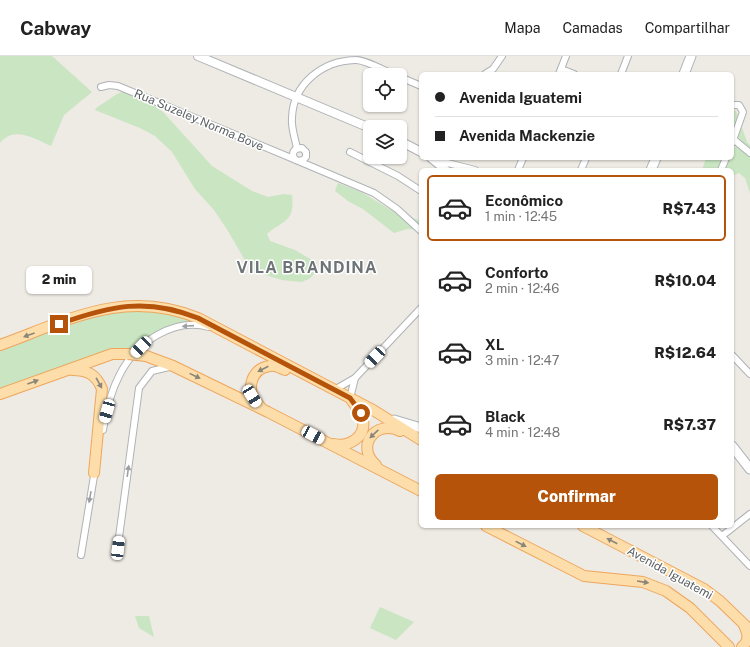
<!DOCTYPE html>
<html lang="pt">
<meta charset="utf-8">
<style>
:root{--surface:#fff;--page:#f2f2f2;--text:#222;--muted:#767676;--line:#e0e0e0;--accent:#b45309}
body{margin:0;font-family:"Public Sans",sans-serif;background:var(--page);color:var(--text);height:100vh;display:flex;flex-direction:column;font-size:15px;white-space:nowrap}
*{box-sizing:border-box;margin:0}
p{font-size:13px;color:var(--muted)}
.icon{flex:none;width:22px;height:22px;fill:none;stroke:currentColor;stroke-width:2;stroke-linecap:round;stroke-linejoin:round}
.map{position:relative;flex:1;overflow:hidden}
.panel{position:absolute;left:419px;top:112px;width:315px;height:360px;display:flex;flex-direction:column;background:var(--surface);border-radius:6px;box-shadow:0 1px 3px #0004}
.panel>*{flex:none}
.hud{position:absolute;left:419px;top:16px;width:315px;height:88px;border-radius:6px;box-shadow:0 1px 3px #0004;display:grid;align-content:center;height:88px;padding:0 16px;background:var(--surface)}
.fabs{position:absolute;left:363px;top:12px;display:grid;gap:8px}
.fabs a{display:grid;place-items:center;width:44px;height:44px;border-radius:6px;background:var(--surface);box-shadow:0 1px 3px #0004;font-size:20px}
.end{position:absolute;width:18px;height:18px;margin:-9px;border:5px solid #b45309;background:#fff;box-shadow:0 0 0 2px #fff}
.from{border-radius:50%}
.bubble{position:absolute;height:28px;border-radius:6px;background:var(--surface);box-shadow:0 1px 3px #0004;font-size:13px;font-weight:800;line-height:28px;text-align:center}
.car{position:absolute;width:12px;height:24px;margin:-12px -6px;border-radius:5px;box-shadow:0 0 3px 1px #0007;background:linear-gradient(#fff 24%,#345 0 40%,#fff 0 76%,#345 0 86%,#fff 0)}
.hud b{display:flex;align-items:center;gap:14px;height:38px;font-size:15px}
.hud b+b{border-top:1px solid var(--line)}
.hud i{width:10px;height:10px;background:var(--text)}
ul{padding:7px 0 0;list-style:none}
li{display:flex;align-items:center;gap:12px;height:66px;margin:0 8px 6px;padding:0 8px;border:2px solid transparent;border-radius:6px}
li div{flex:1}
li b{display:block;font-size:15px}
li em{font-style:normal;font-weight:800}
li.on{border-color:var(--accent)}
li>.icon{width:36px;height:36px;stroke-width:1.5}
.cta{display:flex;gap:8px;margin-top:auto;padding:8px 16px}
.cta a{flex:1;height:46px;border-radius:6px;background:var(--accent);color:#fff;font-size:16px;font-weight:800;line-height:46px;text-align:center}
header{display:flex;align-items:center;gap:24px;box-sizing:border-box;height:56px;padding:0 20px;background:var(--surface);border-bottom:1px solid var(--line)}
header strong{font-size:19px}
nav{display:flex;gap:22px;margin-inline-start:auto;font-size:14px}
.map>svg:first-child{display:block}
.green{fill:#c9e5c1}
.lines{fill:none;stroke-linecap:round;stroke-linejoin:round}
.minor-casing{stroke:#afb3b6;stroke-width:8}
.tertiary-casing{stroke:#afb3b6;stroke-width:10}
.secondary-casing{stroke:#b0b5b9;stroke-width:11}
.primary-casing{stroke:#eea65d;stroke-width:12}
.minor{stroke:#fff;stroke-width:6}
.tertiary{stroke:#fff;stroke-width:8}
.secondary{stroke:#fff;stroke-width:9}
.primary{stroke:#fddeaa;stroke-width:10}
.primary-bridge-casing{stroke:#eea65d;stroke-width:12;stroke-linecap:butt}
.primary-bridge{stroke:#fddeaa;stroke-width:10}
.oneway{fill:#9da0a2}
.oneway2{fill:#8c8679}
.route{stroke:#b45309;stroke-width:5}
.labels{text-anchor:middle;stroke-width:3;stroke-linejoin:round;paint-order:stroke}
.street-label{font-size:12px;fill:#5c6164;stroke:#fff}
.district-label{font-size:16px;font-weight:bold;letter-spacing:1px;fill:#6d7376;stroke:#fff}
</style>
<header>
<strong>Cabway</strong>
<nav><a>Mapa</a><a>Camadas</a><a>Compartilhar</a></nav>
</header>
<div class="map">
<svg width="750" height="591" viewBox="0 0 750 591">
<rect width="100%" height="100%" fill="#eeeae4"/>
<!-- green -->
<g class="green">
<path d="M 0,0 L 52,0 L 92,36 L 64,59 L 51,90 C 35,83 14,69 0,87 Z"/>
<path d="M 124,35 L 142,41 L 163,56 L 212,110 L 252,135 L 268,141 L 284,138 L 292,139 C 295,167 283,164 267,178 L 270,185 L 295,194 L 317,207 L 316,216 L 309,223 L 301,226 L 282,224 L 256,216 L 249,211 L 228,175 L 214,154 L 195,133 L 172,96 L 155,80 L 140,72 L 95,54 L 96,52 L 117,38 Z"/>
<path d="M 732,53 L 736,55 L 747,86 L 750,89 L 750,137 L 745,122 L 739,117 L 732,120 L 732,114 L 702,114 L 706,102 L 732,102 L 732,91 L 740,90 L 740,83 L 732,75 Z"/>
<path d="M 338,127 L 361,136 L 391,154 L 421,165 L 421,174 L 407,173 L 394,177 L 363,153 L 348,145 L 335,135 Z"/>
<path d="M 149,252 L 195,266 L 182,268 L 136,294 L 122,293 L 0,334 L 0,294 L 101,258 Z"/>
<path d="M 380,551 L 414,566 L 396,584 L 370,572 Z"/>
<path d="M 135,560 L 149,560 L 154,581 L 139,572 Z"/>
</g>
<g class="lines">
<defs>
<g id="minor">
<path d="M 561,13 L 574,18"/>
<path d="M 485,18 L 493,13 L 502,0"/>
<path d="M 559,18 L 566,0"/>
<path d="M 621,18 L 628,0"/>
<path d="M 400,21 L 421,30"/>
<path d="M 101,31 L 109,29 L 118,30 L 296,104"/>
<path d="M 732,49 L 739,49 L 743,56 L 732,87"/>
<path d="M 732,82 L 750,97"/>
<path d="M 297,92 C 295,82 291,72 292,62 C 293,28 322,5 355,4 C 364,3 385,15 395,19"/>
<path d="M 350,96 L 398,120 L 421,135"/>
<path d="M 436,104 L 475,114"/>
<path d="M 299,105 L 303,104 L 306,101 L 306,96 L 302,92 L 296,93 C 292,96 292,101 296,104 L 374,137 L 397,153 L 421,175"/>
<path d="M 518,114 L 523,102"/>
<path d="M 581,114 L 586,102"/>
<path d="M 721,114 L 726,102"/>
<path d="M 732,299 L 750,318"/>
<path d="M 334,334 L 355,322 L 421,252"/>
<path d="M 350,342 L 355,322"/>
<path d="M 103,374 C 106,355 111,335 120,318 C 136,287 173,261 209,271"/>
<path d="M 712,470 L 750,510"/>
<path d="M 722,480 L 750,458"/>
<path d="M 117,496 L 139,332 L 152,315 L 169,311"/>
<path d="M 81,499 L 95,414"/>
</g>
<g id="tertiary">
<path d="M 198,0 L 370,72"/>
<path d="M 400,85 L 421,96"/>
<path d="M 431,102 L 446,114"/>
</g>
<g id="secondary">
<path d="M 684,18 L 691,0"/>
<path d="M 651,114 L 656,102"/>
<path d="M 394,364 L 421,372"/>
<path d="M 732,390 L 750,413"/>
</g>
<g id="primary">
<path d="M 0,289 C 69,264 125,232 198,262 L 373,354 L 421,384"/>
<path d="M 146,300 L 173,310 L 268,356 L 421,435"/>
<path d="M 72,314 C 87,314 96,318 102,333 L 94,417"/>
<path d="M 0,338 L 112,298 L 128,298"/>
<path d="M 260,350 C 245,339 249,312 270,310 C 275,309 280,312 285,314"/>
<path d="M 334,388 C 348,391 366,382 363,364 C 362,357 356,351 352,345"/>
<path d="M 376,409 C 355,391 375,363 400,375"/>
<path d="M 486,470 L 584,520 L 643,526 L 666,535 L 690,552 L 729,591"/>
<path d="M 583,470 L 704,533 L 720,545 L 750,574"/>
<path d="M 742,591 C 750,584 748,578 744,569"/>
</g>
</defs>
<!-- minor casing -->
<use href="#minor" class="minor-casing"/>
<!-- tertiary casing -->
<use href="#tertiary" class="tertiary-casing"/>
<!-- secondary casing -->
<use href="#secondary" class="secondary-casing"/>
<!-- primary casing -->
<use href="#primary" class="primary-casing"/>
<!-- minor -->
<use href="#minor" class="minor"/>
<!-- tertiary -->
<use href="#tertiary" class="tertiary"/>
<!-- secondary -->
<use href="#secondary" class="secondary"/>
<!-- primary -->
<use href="#primary" class="primary"/>
<defs>
<path id="primary-bridge" d="M 128,298 L 146,300"/>
</defs>
<!-- primary-bridge casing -->
<use href="#primary-bridge" class="primary-bridge-casing"/>
<!-- primary-bridge -->
<use href="#primary-bridge" class="primary-bridge"/>
</g>
<!-- one-way arrows -->
<defs><path id="oneway-solid" d="M-6-.8H1V-3.2L6.5 0L1 3.2V.8H-6Z"/></defs>
<g class="oneway">
<use href="#oneway-solid" transform="translate(188 270) rotate(176)"/>
<use href="#oneway-solid" transform="translate(128 415) rotate(-82)"/>
<use href="#oneway-solid" transform="translate(90 441) rotate(100)"/>
</g>
<g class="oneway2">
<use href="#oneway-solid" transform="translate(29 279) rotate(160)"/>
<use href="#oneway-solid" transform="translate(263 313) rotate(153)"/>
<use href="#oneway-solid" transform="translate(195 320) rotate(26)"/>
<use href="#oneway-solid" transform="translate(33 326) rotate(-20)"/>
<use href="#oneway-solid" transform="translate(99 327) rotate(61)"/>
<use href="#oneway-solid" transform="translate(374 378) rotate(137)"/>
<use href="#oneway-solid" transform="translate(612 485) rotate(-152)"/>
<use href="#oneway-solid" transform="translate(521 488) rotate(27)"/>
<use href="#oneway-solid" transform="translate(643 526) rotate(9)"/>
</g>
<g class="lines">
<!-- route -->
<path class="route" d="M 59,268 C 110,250 146,241 198,262 L 350,342 L 361,357"/>
</g>
<g class="labels">
<!-- street labels -->
<g class="street-label">
<text transform="translate(199 64) rotate(23)" y="4">Rua Suzeley Norma Bove</text>
<text transform="translate(670 517) rotate(29)" y="4">Avenida Iguatemi</text>
</g>
<!-- district labels -->
<g class="district-label">
<text x="307" y="217">VILA BRANDINA</text>
</g>
</g>
</svg>
<div class="fabs">
<a><svg class="icon" aria-label="locate" viewBox="0 0 24 24"><circle cx="12" cy="12" r="6"/><path d="M12 2v4M12 18v4M2 12h4M18 12h4"/></svg></a>
<a><svg class="icon" aria-label="layers" viewBox="0 0 24 24"><path d="M12 4l9 5-9 5-9-5zM3 14l9 5 9-5"/></svg></a>
</div>
<i class="end from" style="left:361px;top:357px"></i>
<i class="end" style="left:59px;top:268px"></i>
<div class="bubble" style="left:26px;top:210px;width:66px">2 min</div>
<i class="car" style="left:141px;top:291px;rotate:224deg"></i>
<i class="car" style="left:375px;top:301px;rotate:223deg"></i>
<i class="car" style="left:252px;top:340px;rotate:148deg"></i>
<i class="car" style="left:107px;top:355px;rotate:196deg"></i>
<i class="car" style="left:313px;top:379px;rotate:118deg"></i>
<i class="car" style="left:118px;top:492px;rotate:7deg"></i>
<div class="hud">
<b><i class="from"></i>Avenida Iguatemi</b>
<b><i></i>Avenida Mackenzie</b>
</div>
<section class="panel">
<ul>
<li class="on"><svg class="icon" aria-label="car" viewBox="0 0 24 24"><path d="M5 17H2v-5l4-1 3-4h7l3 4 3 1v5h-3M9 17h6M6 11h13"/><circle cx="7" cy="17" r="2"/><circle cx="17" cy="17" r="2"/></svg><div><b>Econômico</b><p>1 min · 12:45</p></div><em>R$7.43</em></li>
<li><svg class="icon" aria-label="car" viewBox="0 0 24 24"><path d="M5 17H2v-5l4-1 3-4h7l3 4 3 1v5h-3M9 17h6M6 11h13"/><circle cx="7" cy="17" r="2"/><circle cx="17" cy="17" r="2"/></svg><div><b>Conforto</b><p>2 min · 12:46</p></div><em>R$10.04</em></li>
<li><svg class="icon" aria-label="car" viewBox="0 0 24 24"><path d="M5 17H2v-5l4-1 3-4h7l3 4 3 1v5h-3M9 17h6M6 11h13"/><circle cx="7" cy="17" r="2"/><circle cx="17" cy="17" r="2"/></svg><div><b>XL</b><p>3 min · 12:47</p></div><em>R$12.64</em></li>
<li><svg class="icon" aria-label="car" viewBox="0 0 24 24"><path d="M5 17H2v-5l4-1 3-4h7l3 4 3 1v5h-3M9 17h6M6 11h13"/><circle cx="7" cy="17" r="2"/><circle cx="17" cy="17" r="2"/></svg><div><b>Black</b><p>4 min · 12:48</p></div><em>R$7.37</em></li>
</ul>
<div class="cta"><a>Confirmar</a></div>
</section>
</div>
